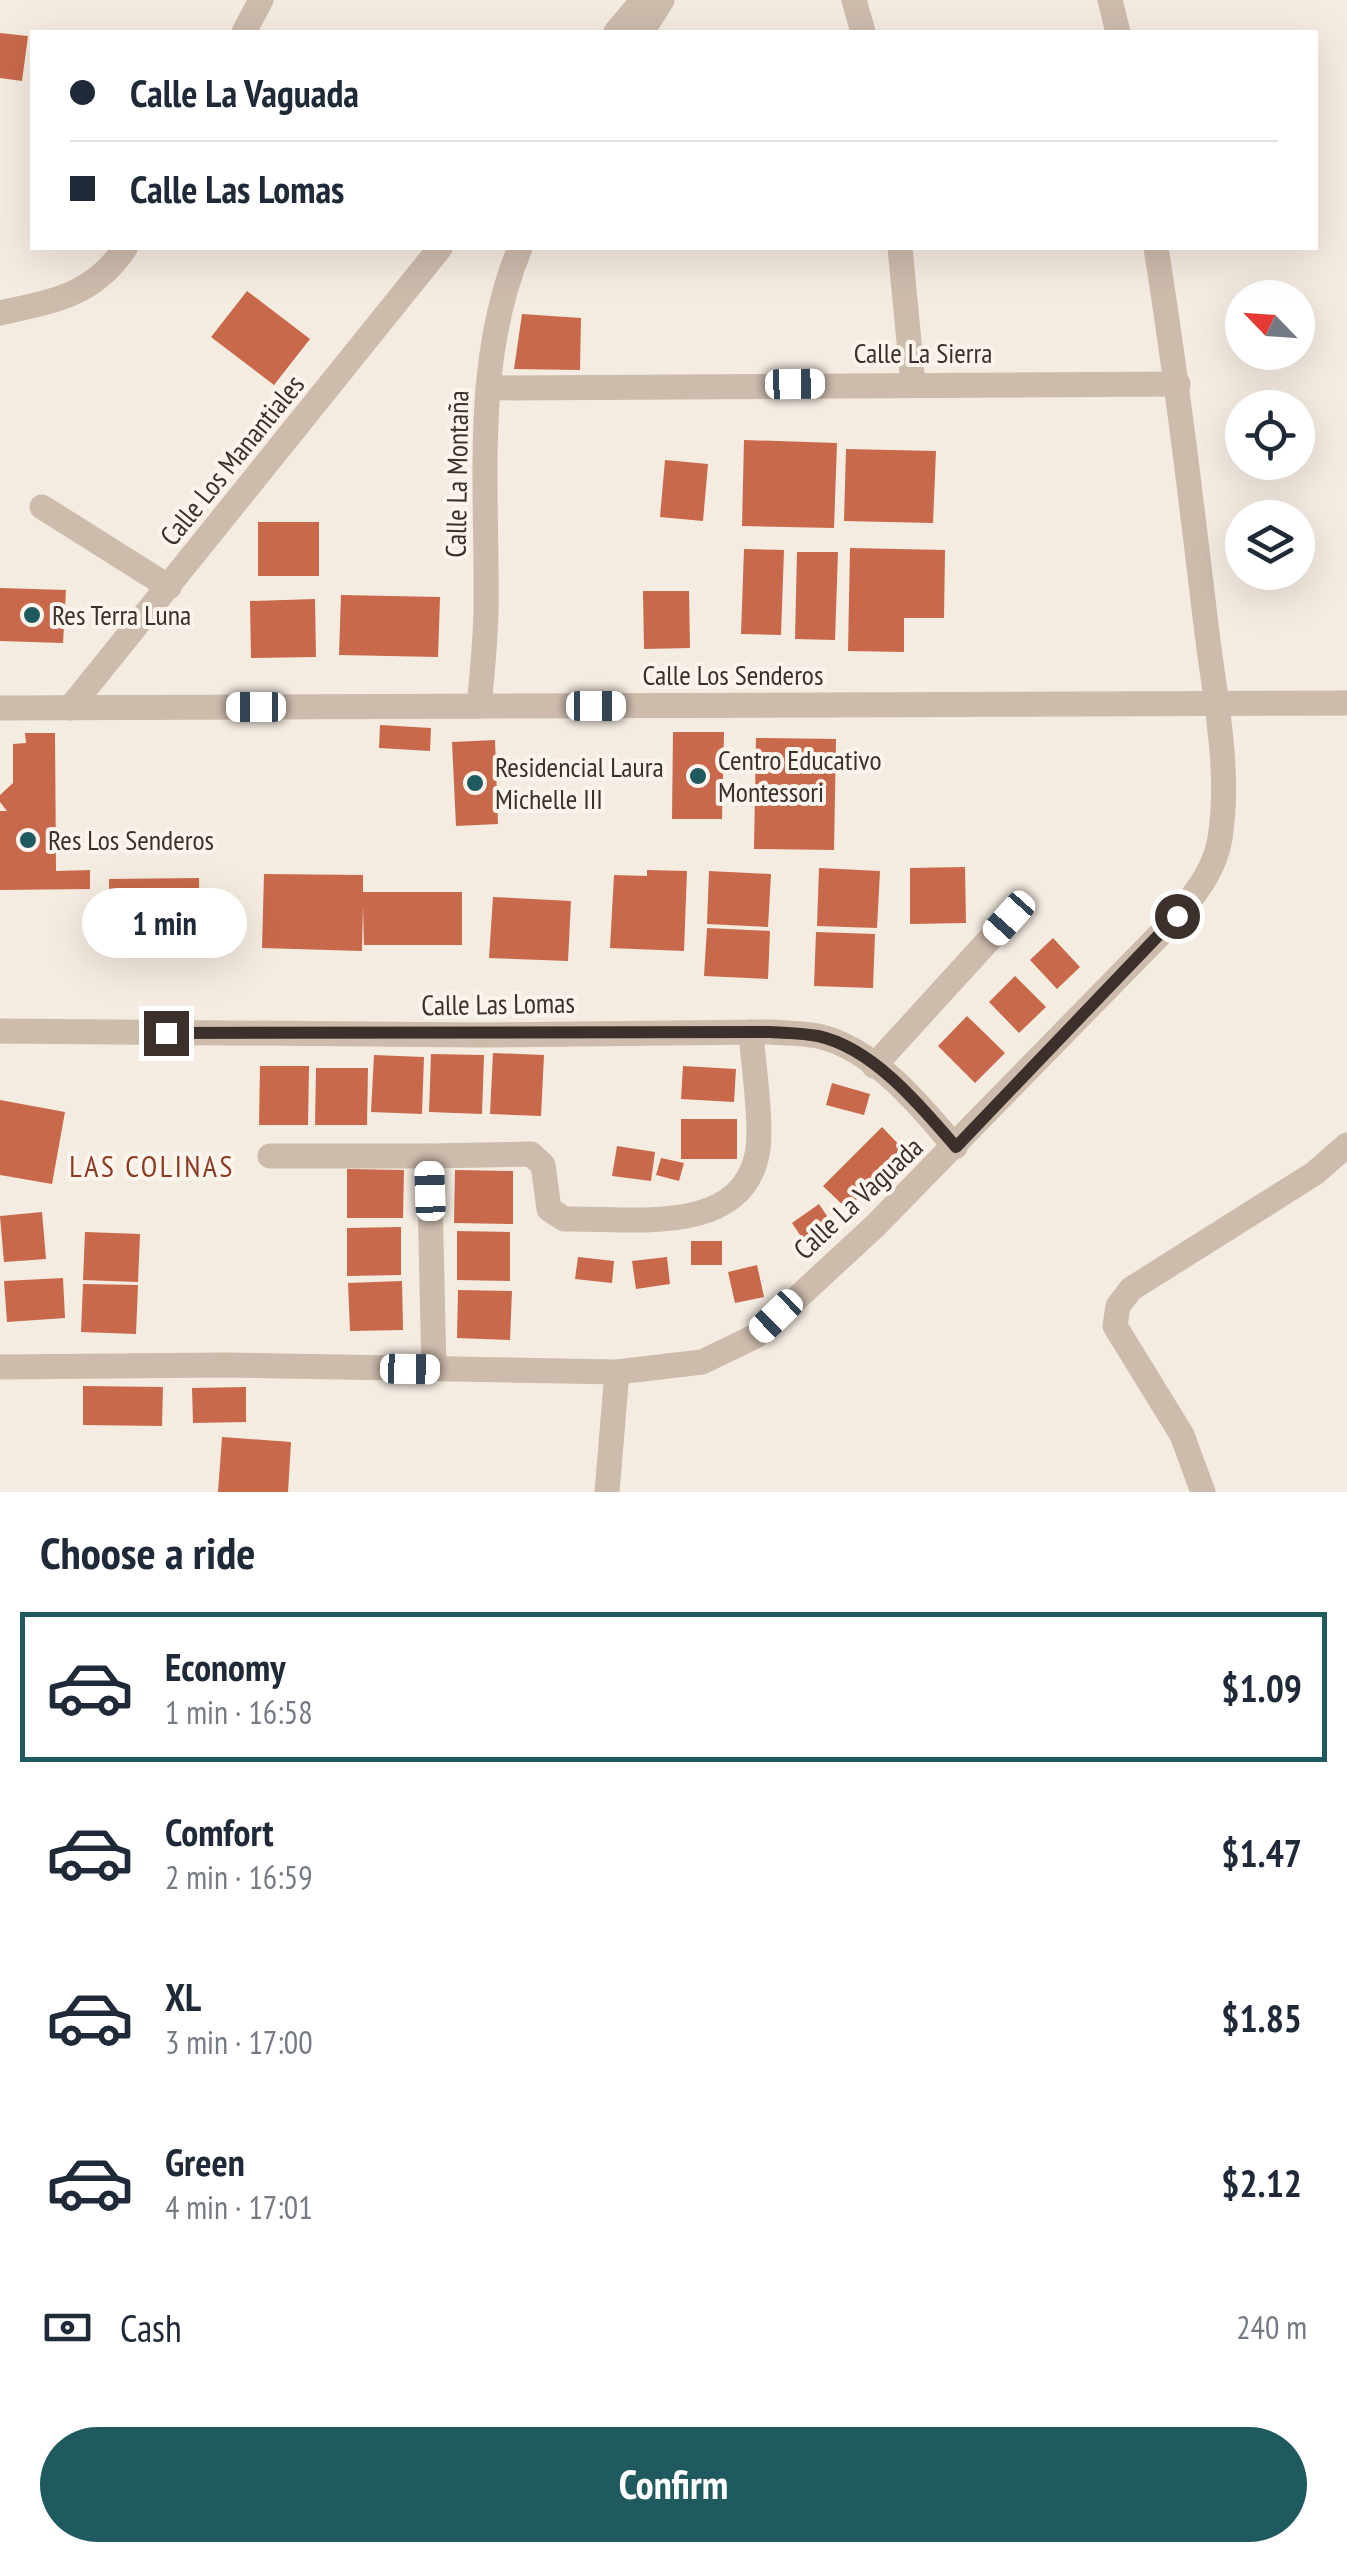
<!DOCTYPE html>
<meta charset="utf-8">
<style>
:root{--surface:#fff;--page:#f6f6f7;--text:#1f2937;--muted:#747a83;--line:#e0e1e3;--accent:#1f5a5e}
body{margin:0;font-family:"PT Sans Narrow",sans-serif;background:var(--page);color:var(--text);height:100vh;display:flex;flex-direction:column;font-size:38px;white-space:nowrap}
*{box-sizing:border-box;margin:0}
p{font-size:32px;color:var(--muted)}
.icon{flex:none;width:55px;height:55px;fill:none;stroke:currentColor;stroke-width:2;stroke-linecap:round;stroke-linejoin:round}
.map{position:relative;height:1492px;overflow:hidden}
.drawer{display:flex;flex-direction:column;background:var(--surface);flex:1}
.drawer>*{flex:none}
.banner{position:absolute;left:30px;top:30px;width:1288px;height:220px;border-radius:0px;box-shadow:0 10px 40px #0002;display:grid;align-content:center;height:220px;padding:0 40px;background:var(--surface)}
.needle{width:65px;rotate:295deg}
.fabs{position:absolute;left:1225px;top:280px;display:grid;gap:20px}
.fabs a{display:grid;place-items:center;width:90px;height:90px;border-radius:50%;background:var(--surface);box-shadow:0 10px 40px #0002;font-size:50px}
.end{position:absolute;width:45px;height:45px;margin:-22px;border:12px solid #3b302b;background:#fff;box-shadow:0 0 0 5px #fff}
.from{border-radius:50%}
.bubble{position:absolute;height:70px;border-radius:35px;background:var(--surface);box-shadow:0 10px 40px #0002;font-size:32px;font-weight:800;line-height:70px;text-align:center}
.car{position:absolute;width:30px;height:60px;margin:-30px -15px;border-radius:12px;box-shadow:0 0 8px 2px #0007;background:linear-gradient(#fff 24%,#345 0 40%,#fff 0 76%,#345 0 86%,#fff 0)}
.banner b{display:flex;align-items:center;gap:35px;height:95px;font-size:38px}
.banner b+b{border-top:2px solid var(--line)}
.banner i{width:25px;height:25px;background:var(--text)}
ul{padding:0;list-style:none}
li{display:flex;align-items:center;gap:30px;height:150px;margin:0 20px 15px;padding:0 20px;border:5px solid transparent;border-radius:0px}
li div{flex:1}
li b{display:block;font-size:38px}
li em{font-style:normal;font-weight:800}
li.selected{border-color:var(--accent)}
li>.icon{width:90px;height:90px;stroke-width:1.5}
h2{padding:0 40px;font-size:45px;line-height:120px}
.pay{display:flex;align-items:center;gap:25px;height:110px;padding:0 40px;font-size:38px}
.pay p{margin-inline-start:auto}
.button{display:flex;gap:20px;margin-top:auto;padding:20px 40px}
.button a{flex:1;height:115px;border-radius:60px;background:var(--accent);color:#fff;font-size:40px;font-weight:800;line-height:115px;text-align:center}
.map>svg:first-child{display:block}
.building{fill:#c8694b}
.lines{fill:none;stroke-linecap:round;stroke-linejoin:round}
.minor{stroke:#cdbbac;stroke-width:25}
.route{stroke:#3b302b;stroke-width:12}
.poi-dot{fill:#1f5a5e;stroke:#fbf5ee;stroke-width:4}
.labels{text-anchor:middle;stroke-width:8;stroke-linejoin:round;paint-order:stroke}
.street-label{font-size:28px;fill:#3b302b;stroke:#fbf5ee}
.poi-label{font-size:28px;fill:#3b302b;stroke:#fbf5ee;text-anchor:start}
.neighbourhood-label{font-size:30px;letter-spacing:2.5px;fill:#8c3b22;stroke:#fbf5ee}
</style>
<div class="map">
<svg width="1347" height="1492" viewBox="0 0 1347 1492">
<rect width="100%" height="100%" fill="#f4ebe1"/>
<!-- building -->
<g class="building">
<path d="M 0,33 L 28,36 L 22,81 L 0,78 Z"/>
<path d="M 247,291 L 310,339 L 274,385 L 211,337 Z"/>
<path d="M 522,314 L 581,318 L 580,370 L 514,369 Z"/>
<path d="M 744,440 L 837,443 L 834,528 L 742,526 Z"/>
<path d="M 846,449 L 936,451 L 933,523 L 844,521 Z"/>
<path d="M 665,460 L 708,464 L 703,521 L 660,517 Z"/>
<rect x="258" y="522" width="61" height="54"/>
<path d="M 850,548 L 945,550 L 944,618 L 904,618 L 904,652 L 848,651 Z"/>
<path d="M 744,549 L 784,550 L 781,635 L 741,634 Z"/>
<path d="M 797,552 L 838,552 L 835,640 L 795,639 Z"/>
<path d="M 0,588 L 66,590 L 63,643 L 0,641 Z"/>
<path d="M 643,591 L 689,591 L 690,648 L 644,649 Z"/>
<path d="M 341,595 L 440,597 L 438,657 L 339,655 Z"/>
<path d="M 315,599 L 316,657 L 251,658 L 250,601 Z"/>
<path d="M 380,725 L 431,728 L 430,751 L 379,748 Z"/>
<path d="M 673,732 L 724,732 L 722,819 L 672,819 Z"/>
<path d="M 25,733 L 55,733 L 56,871 L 90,870 L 90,889 L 0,890 L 0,811 L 7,811 L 0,802 L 0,795 L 13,783 L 13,744 L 26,743 Z"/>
<path d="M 756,738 L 836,739 L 834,850 L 754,849 Z"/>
<path d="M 495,740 L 498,824 L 456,826 L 452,742 Z"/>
<path d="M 965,867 L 966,923 L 910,924 L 910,868 Z"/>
<path d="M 819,868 L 880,871 L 877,928 L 817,926 Z"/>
<path d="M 647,870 L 687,871 L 684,951 L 610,948 L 614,875 L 647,876 Z"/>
<path d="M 709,871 L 771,874 L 768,927 L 707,924 Z"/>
<path d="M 264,874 L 363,875 L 363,892 L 462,892 L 462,945 L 364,945 L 363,906 L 362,951 L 262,948 Z"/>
<path d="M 199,878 L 200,952 L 109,953 L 109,879 Z"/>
<path d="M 493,897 L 571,901 L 568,961 L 489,958 Z"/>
<path d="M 707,928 L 770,931 L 768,979 L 704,976 Z"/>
<path d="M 816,932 L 875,934 L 873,988 L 814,986 Z"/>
<path d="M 1053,938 L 1080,967 L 1057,989 L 1030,960 Z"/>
<path d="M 1015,976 L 1046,1007 L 1019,1033 L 989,1002 Z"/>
<path d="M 967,1016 L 1005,1053 L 975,1083 L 938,1046 Z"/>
<path d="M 493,1053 L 544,1055 L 541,1116 L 490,1114 Z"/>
<path d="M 431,1054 L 484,1055 L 482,1114 L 429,1112 Z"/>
<path d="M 374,1055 L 424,1057 L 422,1114 L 371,1112 Z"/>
<path d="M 260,1066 L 309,1066 L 308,1125 L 259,1125 Z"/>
<path d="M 683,1066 L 736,1069 L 734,1102 L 681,1099 Z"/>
<path d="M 316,1068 L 368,1068 L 367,1125 L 315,1125 Z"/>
<path d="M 832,1083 L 870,1094 L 864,1115 L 826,1105 Z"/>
<path d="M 0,1100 L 65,1112 L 52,1184 L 0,1175 Z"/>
<rect x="681" y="1119" width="56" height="40"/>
<path d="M 882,1127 L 905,1151 L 847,1209 L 823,1186 Z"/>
<path d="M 617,1146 L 655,1152 L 651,1181 L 612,1176 Z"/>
<path d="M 661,1158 L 684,1163 L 679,1181 L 656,1175 Z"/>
<path d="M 347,1169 L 404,1170 L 403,1218 L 347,1218 Z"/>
<path d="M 455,1170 L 513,1171 L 513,1224 L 454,1223 Z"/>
<path d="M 819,1204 L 835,1228 L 808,1247 L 792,1223 Z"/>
<path d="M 42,1212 L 46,1259 L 4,1262 L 0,1216 Z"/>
<path d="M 401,1227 L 401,1275 L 347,1276 L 347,1228 Z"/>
<path d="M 457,1231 L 510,1232 L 510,1281 L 457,1280 Z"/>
<path d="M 85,1232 L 140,1234 L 138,1282 L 83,1280 Z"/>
<rect x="691" y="1241" width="31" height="24"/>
<path d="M 578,1257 L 614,1261 L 612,1283 L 575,1279 Z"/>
<path d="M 667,1257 L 670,1284 L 636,1289 L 632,1261 Z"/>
<path d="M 757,1265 L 764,1297 L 735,1303 L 728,1272 Z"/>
<path d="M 63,1278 L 65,1318 L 7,1322 L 4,1281 Z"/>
<path d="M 402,1281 L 403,1330 L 350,1331 L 348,1283 Z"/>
<path d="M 83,1284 L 138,1285 L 136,1334 L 81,1332 Z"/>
<path d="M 458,1290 L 512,1291 L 510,1340 L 457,1338 Z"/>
<path d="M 83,1386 L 163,1387 L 162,1426 L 83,1425 Z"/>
<path d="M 246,1387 L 246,1422 L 193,1423 L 192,1388 Z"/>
<path d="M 222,1437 L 291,1442 L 288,1492 L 218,1492 Z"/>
</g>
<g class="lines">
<!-- minor -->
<g class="minor">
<path d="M 854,0 L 863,32"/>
<path d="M 1110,0 L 1118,32"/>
<path d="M 244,32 L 261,0"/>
<path d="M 616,32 L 643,0"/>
<path d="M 642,32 L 662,0"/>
<path d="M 900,248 L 913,383"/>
<path d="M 0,313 C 53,301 93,296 125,248"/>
<path d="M 488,388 L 1178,384"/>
<path d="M 42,507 L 169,587"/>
<path d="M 479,706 C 482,676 485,645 486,614 C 488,491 472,363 520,248"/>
<path d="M 0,708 L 1347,703"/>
<path d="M 70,708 L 440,248"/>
<path d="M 0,1031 L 481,1035 L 771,1032 C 786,1033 803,1033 818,1036 C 873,1048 921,1106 955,1147"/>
<path d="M 874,1066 L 1009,918"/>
<path d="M 270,1156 L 429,1156"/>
<path d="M 0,1367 L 225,1365 L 617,1372 L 702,1362 L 756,1336 L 875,1226 L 1177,917 C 1196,892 1215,870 1220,838 C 1231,769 1214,694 1206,625 C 1191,499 1176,373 1156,248"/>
<path d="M 434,1369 L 429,1156 L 531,1154 L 543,1165 L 549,1209 L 564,1219 C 629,1217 739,1238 757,1155 C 763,1127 753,1063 751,1032"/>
<path d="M 607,1492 L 617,1372"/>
<path d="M 1203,1492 L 1182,1435 L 1115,1326 L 1118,1306 L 1131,1289 L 1315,1173 L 1347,1145"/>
</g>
</g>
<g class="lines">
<!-- route -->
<path class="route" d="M 166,1033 L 771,1032 C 786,1033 803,1033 818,1036 C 873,1048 921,1106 956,1147 L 1177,916"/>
</g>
<!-- markers -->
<g class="poi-dot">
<circle cx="32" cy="615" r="10"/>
<circle cx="698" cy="776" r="10"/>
<circle cx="475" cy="783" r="10"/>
<circle cx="28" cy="840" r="10"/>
</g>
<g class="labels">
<!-- street labels -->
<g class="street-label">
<text x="923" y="363">Calle La Sierra</text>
<text transform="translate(232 460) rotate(-51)" y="10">Calle Los Manantiales</text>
<text transform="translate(457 474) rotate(-89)" y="10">Calle La Montaña</text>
<text x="733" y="685">Calle Los Senderos</text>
<text transform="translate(498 1004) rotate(-1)" y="10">Calle Las Lomas</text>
<text transform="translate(858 1198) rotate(-43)" y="10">Calle La Vaguada</text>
</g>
<!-- poi labels -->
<g class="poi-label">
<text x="52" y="625">Res Terra Luna</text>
<text x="718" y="770">Centro Educativo<tspan x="718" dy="32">Montessori</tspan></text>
<text x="495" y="777">Residencial Laura<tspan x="495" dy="32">Michelle III</tspan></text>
<text x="48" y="850">Res Los Senderos</text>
</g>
<!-- neighbourhood labels -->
<g class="neighbourhood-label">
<text x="152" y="1177">LAS COLINAS</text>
</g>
</g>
</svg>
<div class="fabs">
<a><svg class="needle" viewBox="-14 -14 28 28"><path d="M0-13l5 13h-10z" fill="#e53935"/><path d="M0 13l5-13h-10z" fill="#747a83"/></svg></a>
<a><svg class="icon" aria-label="locate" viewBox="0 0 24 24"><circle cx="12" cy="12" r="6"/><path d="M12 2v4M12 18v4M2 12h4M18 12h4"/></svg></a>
<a><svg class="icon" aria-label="layers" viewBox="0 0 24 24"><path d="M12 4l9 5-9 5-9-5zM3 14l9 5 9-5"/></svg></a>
</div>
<i class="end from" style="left:1177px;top:916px"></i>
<i class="end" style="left:166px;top:1033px"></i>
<div class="bubble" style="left:82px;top:888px;width:165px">1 min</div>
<i class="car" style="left:795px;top:384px;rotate:89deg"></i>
<i class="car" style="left:596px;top:706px;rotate:90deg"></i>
<i class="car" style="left:256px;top:707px;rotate:270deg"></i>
<i class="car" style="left:1009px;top:918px;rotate:222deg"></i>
<i class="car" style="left:430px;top:1191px;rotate:358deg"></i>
<i class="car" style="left:776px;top:1316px;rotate:226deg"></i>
<i class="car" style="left:410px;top:1369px;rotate:91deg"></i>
<div class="banner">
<b><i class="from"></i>Calle La Vaguada</b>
<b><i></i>Calle Las Lomas</b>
</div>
</div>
<section class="drawer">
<h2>Choose a ride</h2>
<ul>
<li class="selected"><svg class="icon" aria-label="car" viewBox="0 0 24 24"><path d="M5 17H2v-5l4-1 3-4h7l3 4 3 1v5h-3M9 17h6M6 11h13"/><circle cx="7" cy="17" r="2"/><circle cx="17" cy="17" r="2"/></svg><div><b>Economy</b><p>1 min · 16:58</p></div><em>$1.09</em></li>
<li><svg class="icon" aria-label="car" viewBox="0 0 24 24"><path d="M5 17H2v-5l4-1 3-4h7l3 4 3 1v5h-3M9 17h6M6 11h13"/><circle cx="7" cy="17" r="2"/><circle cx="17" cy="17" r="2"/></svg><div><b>Comfort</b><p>2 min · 16:59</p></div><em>$1.47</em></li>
<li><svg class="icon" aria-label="car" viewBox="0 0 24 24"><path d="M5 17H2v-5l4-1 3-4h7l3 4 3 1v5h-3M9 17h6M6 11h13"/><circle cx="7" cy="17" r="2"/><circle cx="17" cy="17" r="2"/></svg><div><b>XL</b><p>3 min · 17:00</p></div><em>$1.85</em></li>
<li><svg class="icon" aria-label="car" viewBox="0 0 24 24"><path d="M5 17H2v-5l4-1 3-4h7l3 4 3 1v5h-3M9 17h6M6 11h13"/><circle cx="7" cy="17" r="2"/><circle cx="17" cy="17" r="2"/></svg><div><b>Green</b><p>4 min · 17:01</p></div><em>$2.12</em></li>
</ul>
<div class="pay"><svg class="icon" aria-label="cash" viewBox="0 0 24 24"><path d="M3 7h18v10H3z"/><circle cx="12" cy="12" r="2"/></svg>Cash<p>240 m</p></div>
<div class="button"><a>Confirm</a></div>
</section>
